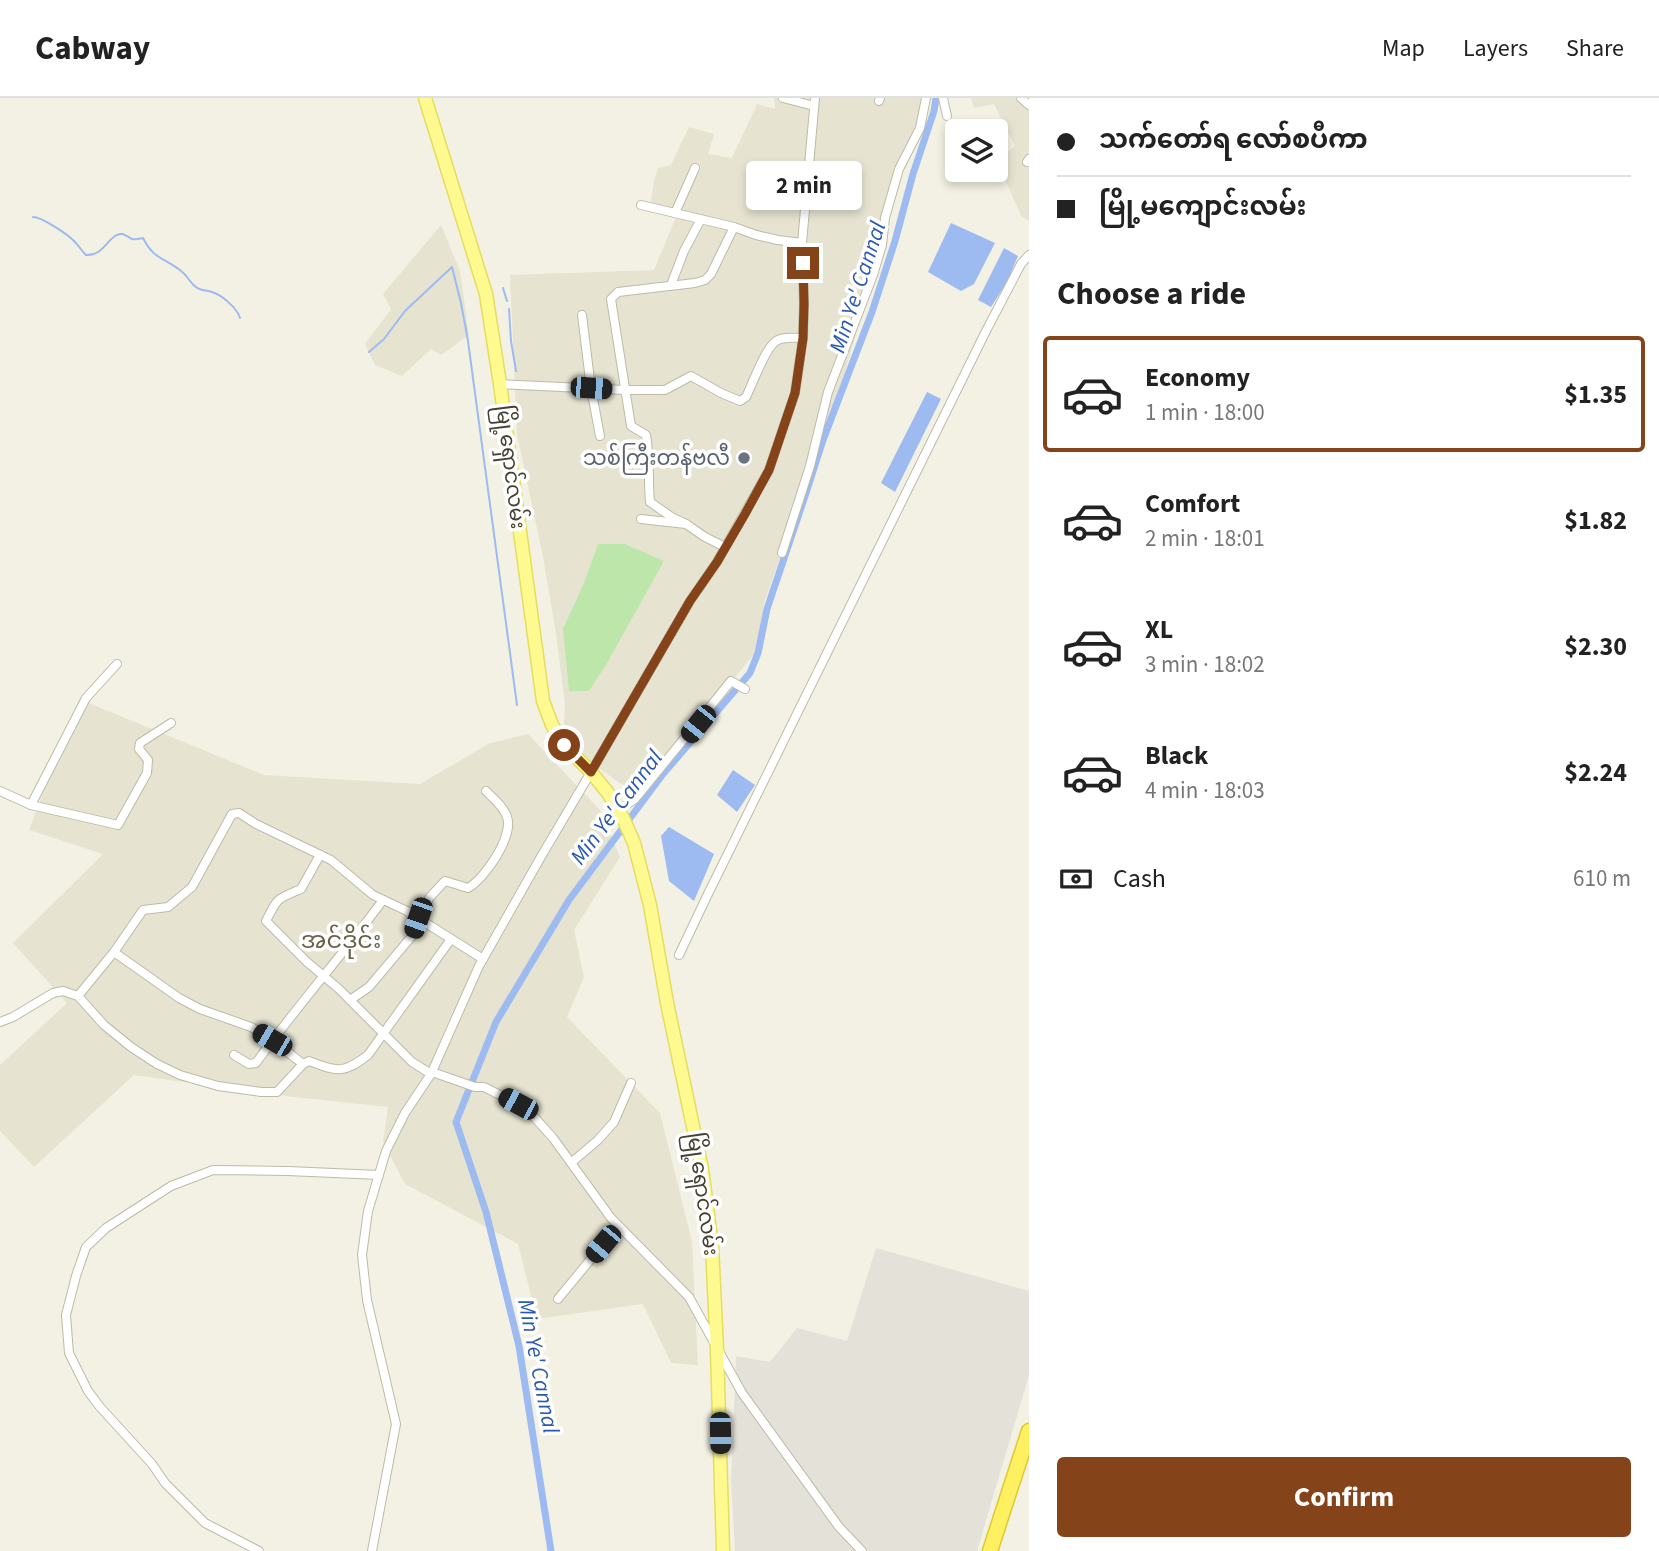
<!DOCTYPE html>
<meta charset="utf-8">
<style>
:root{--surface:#fff;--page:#f6f6f6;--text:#222;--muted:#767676;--line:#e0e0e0;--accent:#854319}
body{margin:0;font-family:"Source Sans 3","Noto Sans Myanmar",sans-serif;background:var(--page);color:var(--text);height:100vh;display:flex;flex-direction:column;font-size:26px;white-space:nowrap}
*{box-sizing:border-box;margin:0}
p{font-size:23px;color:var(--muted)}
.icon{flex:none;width:38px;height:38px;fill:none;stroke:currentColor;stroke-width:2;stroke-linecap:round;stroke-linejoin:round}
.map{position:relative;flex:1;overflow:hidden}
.panel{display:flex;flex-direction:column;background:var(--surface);width:630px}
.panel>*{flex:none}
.top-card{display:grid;align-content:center;height:154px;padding:0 28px;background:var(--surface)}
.tools{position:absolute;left:945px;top:21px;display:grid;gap:14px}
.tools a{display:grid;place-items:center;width:63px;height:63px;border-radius:7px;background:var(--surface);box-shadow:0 4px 10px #0003;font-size:35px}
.end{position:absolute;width:32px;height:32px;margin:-16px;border:9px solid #854319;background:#fff;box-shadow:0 0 0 4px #fff}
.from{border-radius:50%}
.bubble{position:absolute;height:49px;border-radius:7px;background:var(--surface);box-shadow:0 4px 10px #0003;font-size:23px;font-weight:700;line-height:49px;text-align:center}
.car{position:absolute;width:21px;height:42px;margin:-21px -10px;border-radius:9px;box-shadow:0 0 5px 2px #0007;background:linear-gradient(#222 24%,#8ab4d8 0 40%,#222 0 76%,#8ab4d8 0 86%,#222 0)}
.top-card b{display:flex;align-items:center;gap:24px;height:66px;font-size:26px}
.top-card b+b{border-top:2px solid var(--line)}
.top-card i{width:18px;height:18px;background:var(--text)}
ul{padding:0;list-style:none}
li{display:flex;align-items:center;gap:21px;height:116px;margin:0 14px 10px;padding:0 14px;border:4px solid transparent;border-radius:7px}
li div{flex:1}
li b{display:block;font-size:26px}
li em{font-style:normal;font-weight:700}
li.current{border-color:var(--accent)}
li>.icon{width:63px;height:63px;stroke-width:1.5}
h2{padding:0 28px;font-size:32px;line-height:84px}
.pay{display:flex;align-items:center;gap:18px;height:77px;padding:0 28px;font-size:26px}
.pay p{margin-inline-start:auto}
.action{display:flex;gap:14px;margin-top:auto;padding:14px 28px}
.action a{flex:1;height:80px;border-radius:7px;background:var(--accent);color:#fff;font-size:28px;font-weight:700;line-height:80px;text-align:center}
header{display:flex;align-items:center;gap:42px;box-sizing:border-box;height:98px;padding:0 35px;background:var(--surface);border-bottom:2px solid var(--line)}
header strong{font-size:33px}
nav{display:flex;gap:38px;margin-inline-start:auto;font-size:24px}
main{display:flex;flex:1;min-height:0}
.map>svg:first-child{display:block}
.residential{fill:#e6e4d1}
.industrial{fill:#e4e1d8}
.green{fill:#bde7aa}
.water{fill:#9dbbf1}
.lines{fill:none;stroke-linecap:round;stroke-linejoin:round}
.stream{stroke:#9dbbf1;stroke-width:2}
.canal{stroke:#9dbbf1;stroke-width:7}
.street-casing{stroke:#bdbba6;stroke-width:10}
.primary-casing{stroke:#e5dd5e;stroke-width:15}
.highway-casing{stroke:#dfc930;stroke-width:17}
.street{stroke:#fff;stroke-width:8}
.primary{stroke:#fffa8f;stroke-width:12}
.highway{stroke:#fff061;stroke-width:14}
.route{stroke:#854319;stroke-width:9}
.worship-dot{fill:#6b7280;stroke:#fff;stroke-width:2.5}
.labels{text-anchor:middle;stroke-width:7;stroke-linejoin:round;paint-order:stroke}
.worship-label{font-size:21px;fill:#5b616d;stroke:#fff;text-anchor:end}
.street-label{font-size:21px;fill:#444133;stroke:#fff}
.water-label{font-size:23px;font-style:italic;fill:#2c59b0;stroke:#fff}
.quarter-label{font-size:24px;fill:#67624a;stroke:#fff}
</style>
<header>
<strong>Cabway</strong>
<nav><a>Map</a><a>Layers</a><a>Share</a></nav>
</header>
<main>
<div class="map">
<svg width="1029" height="1453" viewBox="0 0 1029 1453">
<rect width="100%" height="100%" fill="#f2f1e3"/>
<!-- residential -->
<g class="residential">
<path d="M 774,0 L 929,0 L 899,71 L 871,183 L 838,299 L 765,502 L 755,555 L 643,693 L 621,686 L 600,671 L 581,654 L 567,635 L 564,625 L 565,606 L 556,536 L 543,459 L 517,336 L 510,177 L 654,172 L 678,114 L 651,104 L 654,83 L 658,70 L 671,67 L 689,29 L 714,36 L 708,56 L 732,60 L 757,6 L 775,11 Z"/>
<path d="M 971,0 L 1029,0 L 1029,123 L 1021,118 L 997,63 L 1015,48 L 994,6 L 974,10 Z"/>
<path d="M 441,127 L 460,173 L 469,237 L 441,257 L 431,251 L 402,278 L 375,267 L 365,246 L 391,211 L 383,196 Z"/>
<path d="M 79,601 L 264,677 L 420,686 L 490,645 L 528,636 L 600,712 L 620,759 L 574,832 L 584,879 L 567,919 L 660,1015 L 692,1144 L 698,1267 L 671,1265 L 643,1206 L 537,1221 L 518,1146 L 405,1086 L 383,1044 L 388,1009 L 293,999 L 134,977 L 34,1069 L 0,1033 L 0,967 L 67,905 L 13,845 L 103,756 L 29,732 Z"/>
</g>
<!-- industrial -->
<path class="industrial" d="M 876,1150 L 1029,1193 L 1029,1277 L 977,1453 L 735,1453 L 731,1384 L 736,1258 L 770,1264 L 797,1230 L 847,1243 Z"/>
<!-- green -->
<path class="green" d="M 598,446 L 625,446 L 664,463 L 606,567 L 589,593 L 569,593 L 563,531 L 584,485 Z"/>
<!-- water -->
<g class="water">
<path d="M 951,125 L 995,145 L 974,186 L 961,193 L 928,174 Z"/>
<path d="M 1004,150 L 1018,158 L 1007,184 L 991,209 L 978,202 Z"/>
<path d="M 927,294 L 941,301 L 895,394 L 881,385 Z"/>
<path d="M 733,672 L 755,687 L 737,714 L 717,697 Z"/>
<path d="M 669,729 L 714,756 L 694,803 L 669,783 L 661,738 Z"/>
</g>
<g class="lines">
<!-- stream -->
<g class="stream">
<path d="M 33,119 C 42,119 67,136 74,143 C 79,148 81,152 86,157 C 101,158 105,145 115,138 C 122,133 126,138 132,141 C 136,142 139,141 143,140 C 154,162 165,160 181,173 C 187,177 190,185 196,189 C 200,193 207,192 212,194 C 222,197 237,210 240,220"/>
<path d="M 503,190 L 507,203"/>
<path d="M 509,211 L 511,243 L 516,273"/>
<path d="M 369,254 L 384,241 L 405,213 L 452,169 L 461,205 L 468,243 L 517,607"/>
</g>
<!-- canal -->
<path class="canal" d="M 551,1453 L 519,1248 L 486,1114 L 456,1024 L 496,924 L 569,802 L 663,676 L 750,575 L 758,555 L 767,511 L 806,395 L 823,342 L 872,214 L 895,143 L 913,76 L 934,13 L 936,0"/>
<defs>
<g id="street">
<path d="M 783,0 L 814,8"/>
<path d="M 943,0 L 947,18"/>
<path d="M 1021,0 L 1029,7"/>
<path d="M 879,3 L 880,0"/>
<path d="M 1027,64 L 1029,61"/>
<path d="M 641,107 L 734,129 L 756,137 L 778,142 L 802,145"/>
<path d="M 675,115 L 695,70"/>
<path d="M 671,187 L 684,153 L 701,121"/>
<path d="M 582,217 L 591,290 L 600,338"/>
<path d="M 500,286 L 625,292 L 665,292 L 691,278 L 721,295 L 740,303 L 746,299 C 752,287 765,251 775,244 C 781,238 795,240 803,240"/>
<path d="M 641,421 L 686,426 L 705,439 L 725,449"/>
<path d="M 686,426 L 673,420 L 650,404 C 648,382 650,359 646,337 L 631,328 L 611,201 L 618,194 L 695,185 L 705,182 L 711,176 L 734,129"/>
<path d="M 782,455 L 810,368 L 828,294 L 873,177 L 882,147 L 885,120 L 899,71 L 920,30 L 926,0"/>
<path d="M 0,693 L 31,707 L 118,727 L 147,675 L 148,662 L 139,651 L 140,645 L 171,625"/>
<path d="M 31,707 L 86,600 L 117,566"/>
<path d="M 619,712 L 635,701 L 731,583 L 745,591"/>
<path d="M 320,757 L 301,791 C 277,801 278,799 266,823 L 307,864 L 339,891 L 412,964 L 431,976"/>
<path d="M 114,854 L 179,900 L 200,911 L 251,929 L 272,942 L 303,966"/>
<path d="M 679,857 L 707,798 L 986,233 L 1021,166 L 1029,157"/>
<path d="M 78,898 L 114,854 L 143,812 L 168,809 L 192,789 L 232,716 L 239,715 L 256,726 L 331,762 L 373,797 L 407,813 L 483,861"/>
<path d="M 350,902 L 369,889 L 412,838 L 418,820 L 430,799 L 445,783 L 468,790 C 484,782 514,738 507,719 C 504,709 494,701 486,693"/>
<path d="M 0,924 L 13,919 L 53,895 L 63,893 L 78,898 L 104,927 L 131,949 L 157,966 L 180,977 L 218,988 L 261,994 L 277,994 L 303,966 L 309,963 C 338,974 343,976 368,957 L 451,841"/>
<path d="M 234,957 L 249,966 L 256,965 C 296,909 342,858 383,802"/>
<path d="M 432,974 L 475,989 L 484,989 L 518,1006 L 535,1020 L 553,1040 L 611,1120 L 689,1199 L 742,1295 L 839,1429 L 862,1453"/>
<path d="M 572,1064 L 598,1042 L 614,1024 L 631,985"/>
<path d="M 558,1201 L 618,1128"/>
<path d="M 259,1453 L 205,1425 L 165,1385 L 152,1366 L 100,1309 L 88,1293 L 69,1255 L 66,1217 L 76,1178 L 86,1149 L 106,1130 L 171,1088 L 213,1072 L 288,1073 L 379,1077"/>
<path d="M 372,1453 L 396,1326 L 367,1202 L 362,1157 L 368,1113 L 386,1053 L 405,1015 L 431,976 L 479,868 L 542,757 L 591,674 L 690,503 L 717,464 L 769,372 L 795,295 L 803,240 L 804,206 L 802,145 L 815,0"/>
</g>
<path id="primary" d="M 425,0 L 486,196 L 500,286 L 543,603 L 552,627 L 564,647 L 591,674 L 608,695 L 623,720 L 634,745 L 650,807 L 667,905 L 702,1071 L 712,1148 L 717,1252 L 723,1453"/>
<path id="highway" d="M 990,1453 L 1029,1333"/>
</defs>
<!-- street casing -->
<use href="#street" class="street-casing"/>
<!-- primary casing -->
<use href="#primary" class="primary-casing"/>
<!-- highway casing -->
<use href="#highway" class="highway-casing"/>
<!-- street -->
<use href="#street" class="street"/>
<!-- primary -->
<use href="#primary" class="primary"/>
<!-- highway -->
<use href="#highway" class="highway"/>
</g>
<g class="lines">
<!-- route -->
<path class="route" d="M 564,647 L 591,674 L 690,503 L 717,464 L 745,416 L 769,372 L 795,295 L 803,240 L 804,206 L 803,165"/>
</g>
<!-- markers -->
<circle class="worship-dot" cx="744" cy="360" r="7"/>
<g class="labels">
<!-- worship labels -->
<g class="worship-label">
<text x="730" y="367">သစ်ကြီးတန်ဗလီ</text>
</g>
<!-- street labels -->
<g class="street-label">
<text transform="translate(511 369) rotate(83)" y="7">မြို့ရှောင်လမ်း</text>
<text transform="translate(703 1096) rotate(82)" y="7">မြို့ရှောင်လမ်း</text>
</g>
<!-- water labels -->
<g class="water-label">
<text transform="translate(857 189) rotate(-72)" y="8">Min Ye' Cannal</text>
<text transform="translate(616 709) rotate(-53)" y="8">Min Ye' Cannal</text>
<text transform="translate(539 1268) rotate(79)" y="8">Min Ye' Cannal</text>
</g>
<!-- quarter labels -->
<g class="quarter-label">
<text x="341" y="850">အင်ဒိုင်း</text>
</g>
</g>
</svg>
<div class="tools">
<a><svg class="icon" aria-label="layers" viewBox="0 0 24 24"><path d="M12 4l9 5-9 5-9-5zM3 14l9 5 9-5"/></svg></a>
</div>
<i class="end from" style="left:564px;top:647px"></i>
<i class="end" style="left:803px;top:165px"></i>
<div class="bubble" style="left:746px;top:63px;width:116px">2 min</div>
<i class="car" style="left:591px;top:290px;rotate:94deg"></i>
<i class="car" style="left:698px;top:626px;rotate:219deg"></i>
<i class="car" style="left:418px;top:820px;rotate:199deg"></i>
<i class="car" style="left:272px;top:942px;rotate:300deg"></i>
<i class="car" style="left:518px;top:1006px;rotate:298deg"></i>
<i class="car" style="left:603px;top:1146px;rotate:220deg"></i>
<i class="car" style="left:720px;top:1335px;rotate:179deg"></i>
</div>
<section class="panel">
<div class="top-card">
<b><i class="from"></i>သက်တော်ရ လော်စပီကာ</b>
<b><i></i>မြို့မကျောင်းလမ်း</b>
</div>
<h2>Choose a ride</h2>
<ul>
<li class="current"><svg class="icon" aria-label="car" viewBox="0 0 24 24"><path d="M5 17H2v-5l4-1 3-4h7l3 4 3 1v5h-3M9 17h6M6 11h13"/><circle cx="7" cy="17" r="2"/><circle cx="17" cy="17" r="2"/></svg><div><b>Economy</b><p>1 min · 18:00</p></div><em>$1.35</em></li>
<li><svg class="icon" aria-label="car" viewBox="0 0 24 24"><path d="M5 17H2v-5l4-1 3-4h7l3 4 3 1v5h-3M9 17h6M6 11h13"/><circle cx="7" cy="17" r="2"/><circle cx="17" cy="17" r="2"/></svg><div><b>Comfort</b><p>2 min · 18:01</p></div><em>$1.82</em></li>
<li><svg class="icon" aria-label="car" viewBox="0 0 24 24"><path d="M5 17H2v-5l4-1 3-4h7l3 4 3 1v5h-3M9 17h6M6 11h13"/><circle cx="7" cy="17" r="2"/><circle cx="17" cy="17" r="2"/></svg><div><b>XL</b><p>3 min · 18:02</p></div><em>$2.30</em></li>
<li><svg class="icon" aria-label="car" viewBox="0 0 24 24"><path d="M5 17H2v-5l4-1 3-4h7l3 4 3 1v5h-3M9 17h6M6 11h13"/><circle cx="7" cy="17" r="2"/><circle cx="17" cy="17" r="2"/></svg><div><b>Black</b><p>4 min · 18:03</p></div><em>$2.24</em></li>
</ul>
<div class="pay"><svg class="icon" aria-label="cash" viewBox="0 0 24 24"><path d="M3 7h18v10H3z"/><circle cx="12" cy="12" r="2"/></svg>Cash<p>610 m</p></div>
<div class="action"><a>Confirm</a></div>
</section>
</main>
